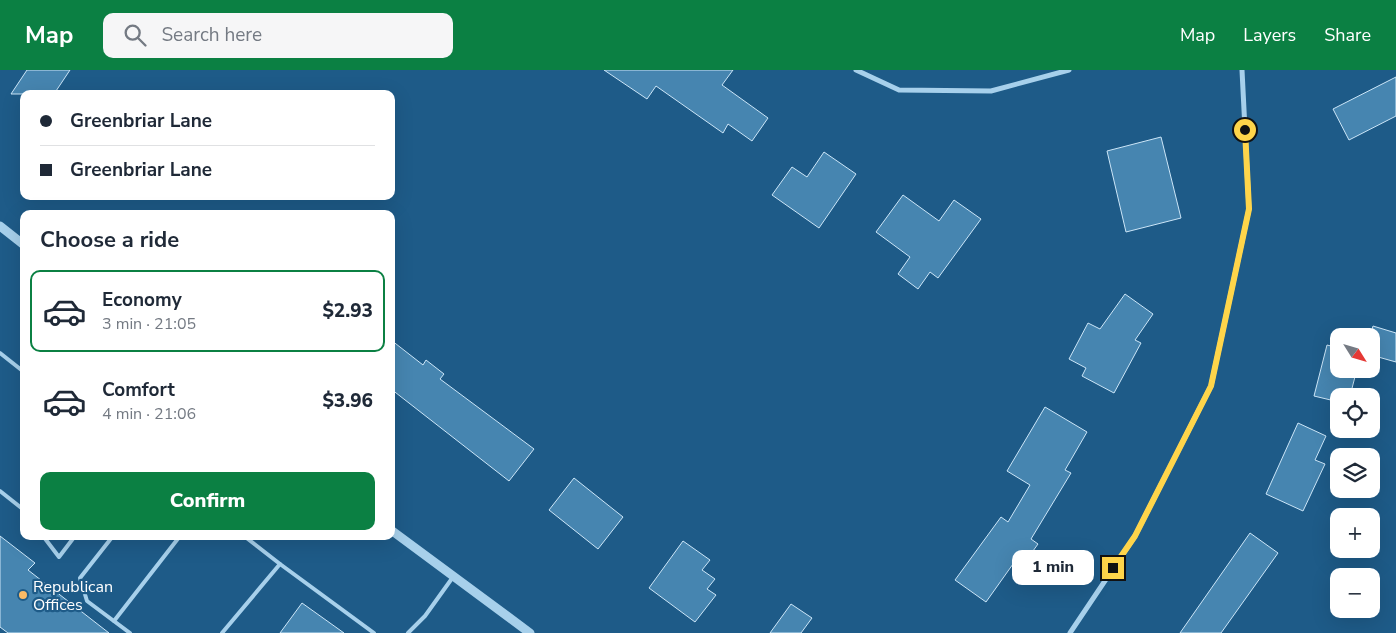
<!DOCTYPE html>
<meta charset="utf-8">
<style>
:root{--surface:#fff;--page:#f6f6f7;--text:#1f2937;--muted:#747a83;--line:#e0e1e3;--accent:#0b8043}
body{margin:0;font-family:"Nunito Sans",sans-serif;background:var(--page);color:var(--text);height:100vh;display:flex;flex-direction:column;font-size:19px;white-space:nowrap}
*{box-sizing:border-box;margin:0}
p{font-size:16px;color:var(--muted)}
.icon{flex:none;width:28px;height:28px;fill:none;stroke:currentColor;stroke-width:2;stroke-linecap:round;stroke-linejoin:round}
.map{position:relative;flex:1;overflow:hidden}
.drawer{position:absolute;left:20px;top:140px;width:375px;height:330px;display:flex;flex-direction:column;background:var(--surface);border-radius:10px;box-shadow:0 5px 20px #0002}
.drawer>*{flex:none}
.hud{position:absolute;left:20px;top:20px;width:375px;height:110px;border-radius:10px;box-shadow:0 5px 20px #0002;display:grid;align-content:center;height:110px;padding:0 20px;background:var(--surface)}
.needle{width:32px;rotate:127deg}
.fabs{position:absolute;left:1330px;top:258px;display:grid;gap:10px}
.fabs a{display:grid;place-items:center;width:50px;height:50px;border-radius:10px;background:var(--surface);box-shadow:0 5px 20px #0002;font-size:25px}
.end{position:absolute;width:22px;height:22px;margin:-11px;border:6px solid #ffd54a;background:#111;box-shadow:0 0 0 2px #111}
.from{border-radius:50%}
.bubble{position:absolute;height:35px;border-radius:10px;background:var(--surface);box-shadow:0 5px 20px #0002;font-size:16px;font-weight:800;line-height:35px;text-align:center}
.hud b{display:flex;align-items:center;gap:18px;height:48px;font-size:19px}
.hud b+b{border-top:1px solid var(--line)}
.hud i{width:12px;height:12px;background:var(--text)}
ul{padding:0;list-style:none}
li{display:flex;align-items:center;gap:15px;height:82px;margin:0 10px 8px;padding:0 10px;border:2px solid transparent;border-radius:10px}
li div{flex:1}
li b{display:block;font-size:19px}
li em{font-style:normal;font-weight:800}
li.current{border-color:var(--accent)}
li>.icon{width:45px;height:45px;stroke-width:1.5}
h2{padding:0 20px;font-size:22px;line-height:60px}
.button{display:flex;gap:10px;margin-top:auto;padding:10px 20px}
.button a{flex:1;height:58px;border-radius:10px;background:var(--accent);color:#fff;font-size:20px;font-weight:800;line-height:58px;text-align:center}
header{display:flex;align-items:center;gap:30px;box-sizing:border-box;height:70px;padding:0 25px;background:var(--accent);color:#fff}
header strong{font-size:24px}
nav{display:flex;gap:28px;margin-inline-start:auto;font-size:18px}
.search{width:350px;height:45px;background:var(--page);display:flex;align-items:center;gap:12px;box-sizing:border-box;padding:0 18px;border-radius:10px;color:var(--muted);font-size:19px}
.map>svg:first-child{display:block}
.building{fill:#4685b0;stroke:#cce6f8}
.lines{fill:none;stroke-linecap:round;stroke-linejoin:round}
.service{stroke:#a7d0eb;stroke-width:4}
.minor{stroke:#a7d0eb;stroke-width:5}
.tertiary{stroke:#a7d0eb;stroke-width:9}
.route{stroke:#ffd54a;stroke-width:6}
.poi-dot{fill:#faba66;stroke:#1e5b88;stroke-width:2}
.labels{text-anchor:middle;stroke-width:4.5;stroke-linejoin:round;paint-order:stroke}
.poi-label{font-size:16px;fill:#fff;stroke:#1e5b88;text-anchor:start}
</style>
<header>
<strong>Map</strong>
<div class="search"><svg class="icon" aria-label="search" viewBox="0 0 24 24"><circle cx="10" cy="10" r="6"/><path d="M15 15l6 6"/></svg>Search here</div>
<nav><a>Map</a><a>Layers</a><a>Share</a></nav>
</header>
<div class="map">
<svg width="1396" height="563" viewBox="0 0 1396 563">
<rect width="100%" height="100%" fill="#1e5b88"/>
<!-- building -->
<g class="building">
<path d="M 27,0 L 70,0 L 54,24 L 11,24 Z"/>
<path d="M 604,0 L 733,0 L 722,15 L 768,48 L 752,71 L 728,54 L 723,63 L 656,16 L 647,29 Z"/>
<path d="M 1396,7 L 1396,46 L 1349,70 L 1333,39 Z"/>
<path d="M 1161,67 L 1181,148 L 1126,162 L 1107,81 Z"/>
<path d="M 824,82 L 856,104 L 819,158 L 772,125 L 792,97 L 807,107 Z"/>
<path d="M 903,125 L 939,151 L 954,130 L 981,149 L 938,208 L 930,202 L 918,219 L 898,204 L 910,187 L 876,162 Z"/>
<path d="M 1125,224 L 1153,244 L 1135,270 L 1141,273 L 1114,323 L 1082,306 L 1086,298 L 1069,289 L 1088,253 L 1100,259 Z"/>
<path d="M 1373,256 L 1396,263 L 1396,292 L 1371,285 L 1370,266 Z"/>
<path d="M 391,270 L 423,295 L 426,290 L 444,304 L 440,309 L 534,379 L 509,411 L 391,319 Z"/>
<path d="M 1327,275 L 1339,278 L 1339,299 L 1357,299 L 1350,326 L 1339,326 L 1339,332 L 1314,326 Z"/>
<path d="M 1045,337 L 1087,362 L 1065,400 L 1071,403 L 1031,469 L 1038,474 L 1020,499 L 1013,494 L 986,532 L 955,510 L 1001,447 L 1008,452 L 1030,415 L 1007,401 Z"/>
<path d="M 1298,353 L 1326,366 L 1315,390 L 1325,394 L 1303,441 L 1266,424 Z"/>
<path d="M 574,408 L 623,447 L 598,479 L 549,440 Z"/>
<path d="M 1250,463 L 1278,483 L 1221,563 L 1180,563 Z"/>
<path d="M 0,466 L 35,493 L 28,500 L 109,563 L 8,563 L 0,557 Z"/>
<path d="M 683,471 L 710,490 L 702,500 L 715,509 L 707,519 L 716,525 L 695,552 L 649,518 Z"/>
<path d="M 302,533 L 344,563 L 280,563 Z"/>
<path d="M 791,534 L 812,548 L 801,563 L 770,563 Z"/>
</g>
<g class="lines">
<!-- service -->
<g class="service">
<path d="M 0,283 L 24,302"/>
<path d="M 0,421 L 24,440"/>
<path d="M 43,466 L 59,487 L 75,466"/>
<path d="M 113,466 L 80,508 L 87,531 L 130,563"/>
<path d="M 244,466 L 280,494"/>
<path d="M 114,551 L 180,466"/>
<path d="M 222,563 L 280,494 L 374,563"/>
<path d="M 408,563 L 425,546 L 453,507"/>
</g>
<!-- minor -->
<g class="minor">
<path d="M 856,0 L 899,20 L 991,21 L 1069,0"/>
<path d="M 1070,563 L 1135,466 L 1211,316 L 1249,139 L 1242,0"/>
</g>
<!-- tertiary -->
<g class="tertiary">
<path d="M 0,156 L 24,175"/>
<path d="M 391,460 L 530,563"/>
</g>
</g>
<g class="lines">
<!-- route -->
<path class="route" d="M 1113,498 L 1135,466 L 1211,316 L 1249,139 L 1245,60"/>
</g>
<!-- markers -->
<circle class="poi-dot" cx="23" cy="525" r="5"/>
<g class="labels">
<!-- poi labels -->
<g class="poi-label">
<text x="33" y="522">Republican<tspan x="33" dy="18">Offices</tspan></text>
</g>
</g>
</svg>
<div class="fabs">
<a><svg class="needle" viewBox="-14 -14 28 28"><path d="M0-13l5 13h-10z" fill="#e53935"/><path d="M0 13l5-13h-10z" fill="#747a83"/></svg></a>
<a><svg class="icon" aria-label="locate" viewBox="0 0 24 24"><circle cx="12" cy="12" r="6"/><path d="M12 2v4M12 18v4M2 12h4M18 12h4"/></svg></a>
<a><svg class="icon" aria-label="layers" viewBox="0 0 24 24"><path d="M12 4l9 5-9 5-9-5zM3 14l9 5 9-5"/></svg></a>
<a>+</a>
<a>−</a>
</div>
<i class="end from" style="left:1245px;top:60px"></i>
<i class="end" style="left:1113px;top:498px"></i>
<div class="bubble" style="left:1012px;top:480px;width:82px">1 min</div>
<div class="hud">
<b><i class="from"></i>Greenbriar Lane</b>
<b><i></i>Greenbriar Lane</b>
</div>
<section class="drawer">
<h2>Choose a ride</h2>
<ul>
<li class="current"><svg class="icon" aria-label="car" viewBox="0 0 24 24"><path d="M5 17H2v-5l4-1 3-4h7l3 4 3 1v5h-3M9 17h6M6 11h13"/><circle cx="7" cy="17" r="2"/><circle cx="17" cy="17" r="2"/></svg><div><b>Economy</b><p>3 min · 21:05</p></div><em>$2.93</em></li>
<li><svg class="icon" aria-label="car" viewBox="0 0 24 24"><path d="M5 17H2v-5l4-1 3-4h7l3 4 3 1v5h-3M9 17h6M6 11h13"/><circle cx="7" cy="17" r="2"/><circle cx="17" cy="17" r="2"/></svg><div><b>Comfort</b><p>4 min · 21:06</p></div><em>$3.96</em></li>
</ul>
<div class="button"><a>Confirm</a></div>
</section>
</div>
